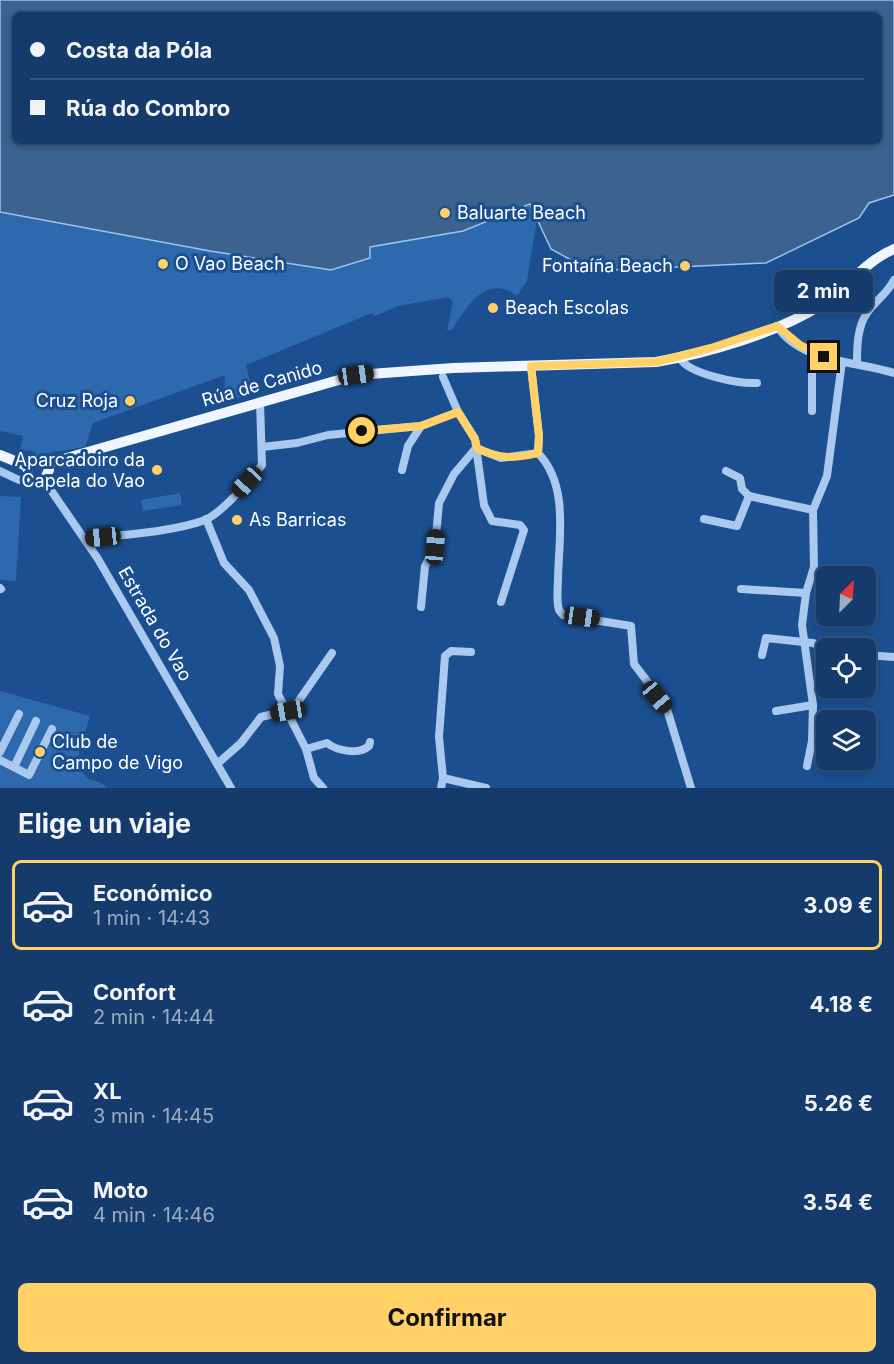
<!DOCTYPE html>
<html lang="es">
<meta charset="utf-8">
<style>
:root{--surface:#143b6b;--page:#214673;--text:#f1f3f6;--muted:#9dadc1;--line:#33557e;--accent:#ffd166}
body{margin:0;font-family:Inter,sans-serif;background:var(--page);color:var(--text);height:100vh;display:flex;flex-direction:column;font-size:22px;white-space:nowrap}
*{box-sizing:border-box;margin:0}
p{font-size:20px;color:var(--muted)}
.icon{flex:none;width:33px;height:33px;fill:none;stroke:currentColor;stroke-width:2;stroke-linecap:round;stroke-linejoin:round}
.map{position:relative;height:788px;overflow:hidden}
.sheet{display:flex;flex-direction:column;background:var(--surface);flex:1}
.sheet>*{flex:none}
.hud{position:absolute;left:12px;top:12px;width:870px;height:132px;border-radius:9px;box-shadow:0 3px 9px #0003,0 0 0 2px var(--line);display:grid;align-content:center;height:132px;padding:0 18px;background:var(--surface)}
.needle{width:39px;rotate:24deg}
.fabs{position:absolute;left:816px;top:566px;display:grid;gap:12px}
.fabs a{display:grid;place-items:center;width:60px;height:60px;border-radius:9px;background:var(--surface);box-shadow:0 3px 9px #0003,0 0 0 2px var(--line);font-size:30px}
.end{position:absolute;width:27px;height:27px;margin:-14px;border:8px solid #ffd166;background:#111;box-shadow:0 0 0 3px #111}
.from{border-radius:50%}
.bubble{position:absolute;height:42px;border-radius:9px;background:var(--surface);box-shadow:0 3px 9px #0003,0 0 0 2px var(--line);font-size:20px;font-weight:700;line-height:42px;text-align:center}
.car{position:absolute;width:18px;height:36px;margin:-18px -9px;border-radius:8px;box-shadow:0 0 4px 2px #0007;background:linear-gradient(#222 24%,#8ab4d8 0 40%,#222 0 76%,#8ab4d8 0 86%,#222 0)}
.hud b{display:flex;align-items:center;gap:21px;height:57px;font-size:22px}
.hud b+b{border-top:2px solid var(--line)}
.hud i{width:15px;height:15px;background:var(--text)}
ul{padding:0;list-style:none}
li{display:flex;align-items:center;gap:18px;height:90px;margin:0 12px 9px;padding:0 6px;border:3px solid transparent;border-radius:9px}
li div{flex:1}
li b{display:block;font-size:22px}
li em{font-style:normal;font-weight:700}
li.active{border-color:var(--accent)}
li>.icon{width:54px;height:54px;stroke-width:1.5}
h2{padding:0 18px;font-size:27px;line-height:72px}
.primary-button{display:flex;gap:12px;margin-top:auto;padding:12px 18px}
.primary-button a{flex:1;height:69px;border-radius:9px;background:var(--accent);color:#111;font-size:24px;font-weight:700;line-height:69px;text-align:center}
.map>svg:first-child{display:block}
.green{fill:#2e69ad}
.water{fill:#3c6290;stroke:#9cc4f0;stroke-width:1.5;fill-rule:evenodd}
.lines{fill:none;stroke-linecap:round;stroke-linejoin:round}
.minor{stroke:#a9c9ee;stroke-width:8}
.major{stroke:#f0f6ff;stroke-width:10}
.route{stroke:#ffd166;stroke-width:8}
.poi-dot{fill:#ffd166;stroke:#1b4f8f;stroke-width:2}
.labels{text-anchor:middle;stroke-width:6;stroke-linejoin:round;paint-order:stroke}
.poi-label{font-size:18px;fill:#fff;stroke:#1b4f8f;text-anchor:start}
.street-label{font-size:18px;fill:#fff;stroke:#1b4f8f}
</style>
<div class="map">
<svg width="894" height="788" viewBox="0 0 894 788">
<rect width="100%" height="100%" fill="#1b4f8f"/>
<!-- green -->
<g class="green">
<path d="M 0,154 L 547,156 L 527,281 L 517,296 C 486,273 467,307 452,330 L 447,330 L 453,302 L 449,297 L 398,306 L 375,316 L 372,313 L 246,365 L 253,395 L 224,400 L 225,375 L 93,423 L 85,447 L 36,455 L 32,451 L 20,450 L 23,436 L 0,431 Z"/>
<path d="M 180,493 L 182,505 L 143,511 L 141,500 Z"/>
<path d="M 0,496 L 21,497 L 16,581 L 0,580 Z"/>
<path d="M 0,691 L 90,716 L 76,764 L 88,779 L 101,783 L 108,788 L 0,788 Z"/>
</g>
<!-- water -->
<path class="water" d="M 0,0 L 894,0 L 894,195 L 869,203 L 859,218 L 766,263 L 591,271 L 551,249 L 530,204 L 463,231 L 370,247 L 370,258 L 331,270 L 210,251 L 0,212 ZM 15,15 L 879,15 L 879,141 L 15,141 Z"/>
<g class="lines">
<!-- minor -->
<g class="minor">
<path d="M 777,326 C 800,363 857,361 894,373"/>
<path d="M 680,358 C 688,374 739,384 757,383"/>
<path d="M 857,364 C 857,348 857,327 867,313 C 875,301 887,294 894,280"/>
<path d="M 531,366 L 539,436 L 538,453 C 569,485 559,537 558,578 C 558,589 556,600 559,610 L 563,615 L 631,626 L 634,664 L 666,706 L 691,788"/>
<path d="M 443,377 L 458,412"/>
<path d="M 812,411 L 812,353"/>
<path d="M 262,447 L 297,443 L 328,435 L 421,426 L 458,412 L 475,439 L 484,505 L 492,521 L 520,525 L 524,530 L 501,602"/>
<path d="M 476,448 L 501,458 L 538,453"/>
<path d="M 402,470 L 408,446 L 421,426"/>
<path d="M 0,471 L 19,480 L 32,480"/>
<path d="M 726,471 L 740,478 L 742,489 L 749,496 L 813,510"/>
<path d="M 44,480 L 98,559 L 231,788"/>
<path d="M 206,519 L 224,563 L 249,590 L 274,638 L 280,666 L 278,694 L 306,749 L 314,778 L 323,788"/>
<path d="M 704,519 L 737,526 L 749,496"/>
<path d="M 85,539 C 120,535 173,532 205,520 C 223,512 249,481 262,465 L 260,402"/>
<path d="M 0,588 L 1,589"/>
<path d="M 741,589 L 806,593"/>
<path d="M 421,607 L 425,566 L 435,547 L 439,503 L 454,474 L 476,448"/>
<path d="M 762,655 L 766,638 L 813,643 L 826,649"/>
<path d="M 866,655 L 894,657"/>
<path d="M 776,711 L 813,705"/>
<path d="M 306,749 L 327,743 C 337,751 359,755 369,746 L 370,742"/>
<path d="M 0,752 L 19,714"/>
<path d="M 0,760 L 29,775 L 52,729"/>
<path d="M 217,764 L 241,743 L 261,717 L 293,709 L 332,653"/>
<path d="M 807,766 L 812,741 L 813,705 L 802,625 L 806,593 L 814,567 L 813,510 L 827,476 L 842,362"/>
<path d="M 14,767 L 36,721"/>
<path d="M 443,778 L 486,788"/>
<path d="M 441,788 L 443,778 L 439,737 L 445,656 L 451,651 L 471,652"/>
</g>
<!-- major -->
<g class="major">
<path d="M 0,455 L 27,466"/>
<path d="M 47,463 L 49,470 L 44,480 L 36,482 L 29,478 L 27,466 L 35,459 L 47,463 L 53,462 L 356,375 L 453,368 L 656,362 C 707,353 777,333 821,305 C 847,288 865,261 894,249"/>
</g>
</g>
<g class="lines">
<!-- route -->
<path class="route" d="M 362,431 L 421,426 L 458,412 L 475,439 L 477,448 C 498,459 515,459 538,453 L 539,436 L 531,366 L 656,362 L 711,348 L 777,326 L 800,345 L 824,357"/>
</g>
<!-- markers -->
<g class="poi-dot">
<circle cx="445" cy="213" r="6"/>
<circle cx="163" cy="264" r="6"/>
<circle cx="685" cy="266" r="6"/>
<circle cx="493" cy="308" r="6"/>
<circle cx="130" cy="401" r="6"/>
<circle cx="157" cy="470" r="6"/>
<circle cx="237" cy="520" r="6"/>
<circle cx="40" cy="752" r="6"/>
</g>
<g class="labels">
<!-- poi labels -->
<g class="poi-label">
<text x="457" y="219">Baluarte Beach</text>
<text x="175" y="270">O Vao Beach</text>
<text x="673" y="272" text-anchor="end">Fontaíña Beach</text>
<text x="505" y="314">Beach Escolas</text>
<text x="118" y="407" text-anchor="end">Cruz Roja</text>
<text x="145" y="466" text-anchor="end">Aparcadoiro da<tspan x="145" dy="21">Capela do Vao</tspan></text>
<text x="249" y="526">As Barricas</text>
<text x="52" y="748">Club de<tspan x="52" dy="21">Campo de Vigo</tspan></text>
</g>
<!-- street labels -->
<g class="street-label">
<text transform="translate(262 384) rotate(-16)" y="6">Rúa de Canido</text>
<text transform="translate(155 624) rotate(60)" y="6">Estrada do Vao</text>
</g>
</g>
</svg>
<div class="fabs">
<a><svg class="needle" viewBox="-14 -14 28 28"><path d="M0-13l5 13h-10z" fill="#e53935"/><path d="M0 13l5-13h-10z" fill="#9dadc1"/></svg></a>
<a><svg class="icon" aria-label="locate" viewBox="0 0 24 24"><circle cx="12" cy="12" r="6"/><path d="M12 2v4M12 18v4M2 12h4M18 12h4"/></svg></a>
<a><svg class="icon" aria-label="layers" viewBox="0 0 24 24"><path d="M12 4l9 5-9 5-9-5zM3 14l9 5 9-5"/></svg></a>
</div>
<i class="end from" style="left:362px;top:431px"></i>
<i class="end" style="left:824px;top:357px"></i>
<div class="bubble" style="left:774px;top:270px;width:99px">2 min</div>
<i class="car" style="left:356px;top:375px;rotate:82deg"></i>
<i class="car" style="left:247px;top:482px;rotate:223deg"></i>
<i class="car" style="left:103px;top:537px;rotate:264deg"></i>
<i class="car" style="left:435px;top:547px;rotate:5deg"></i>
<i class="car" style="left:582px;top:617px;rotate:98deg"></i>
<i class="car" style="left:657px;top:697px;rotate:140deg"></i>
<i class="car" style="left:288px;top:711px;rotate:261deg"></i>
<div class="hud">
<b><i class="from"></i>Costa da Póla</b>
<b><i></i>Rúa do Combro</b>
</div>
</div>
<section class="sheet">
<h2>Elige un viaje</h2>
<ul>
<li class="active"><svg class="icon" aria-label="car" viewBox="0 0 24 24"><path d="M5 17H2v-5l4-1 3-4h7l3 4 3 1v5h-3M9 17h6M6 11h13"/><circle cx="7" cy="17" r="2"/><circle cx="17" cy="17" r="2"/></svg><div><b>Económico</b><p>1 min · 14:43</p></div><em>3.09 €</em></li>
<li><svg class="icon" aria-label="car" viewBox="0 0 24 24"><path d="M5 17H2v-5l4-1 3-4h7l3 4 3 1v5h-3M9 17h6M6 11h13"/><circle cx="7" cy="17" r="2"/><circle cx="17" cy="17" r="2"/></svg><div><b>Confort</b><p>2 min · 14:44</p></div><em>4.18 €</em></li>
<li><svg class="icon" aria-label="car" viewBox="0 0 24 24"><path d="M5 17H2v-5l4-1 3-4h7l3 4 3 1v5h-3M9 17h6M6 11h13"/><circle cx="7" cy="17" r="2"/><circle cx="17" cy="17" r="2"/></svg><div><b>XL</b><p>3 min · 14:45</p></div><em>5.26 €</em></li>
<li><svg class="icon" aria-label="car" viewBox="0 0 24 24"><path d="M5 17H2v-5l4-1 3-4h7l3 4 3 1v5h-3M9 17h6M6 11h13"/><circle cx="7" cy="17" r="2"/><circle cx="17" cy="17" r="2"/></svg><div><b>Moto</b><p>4 min · 14:46</p></div><em>3.54 €</em></li>
</ul>
<div class="primary-button"><a>Confirmar</a></div>
</section>
